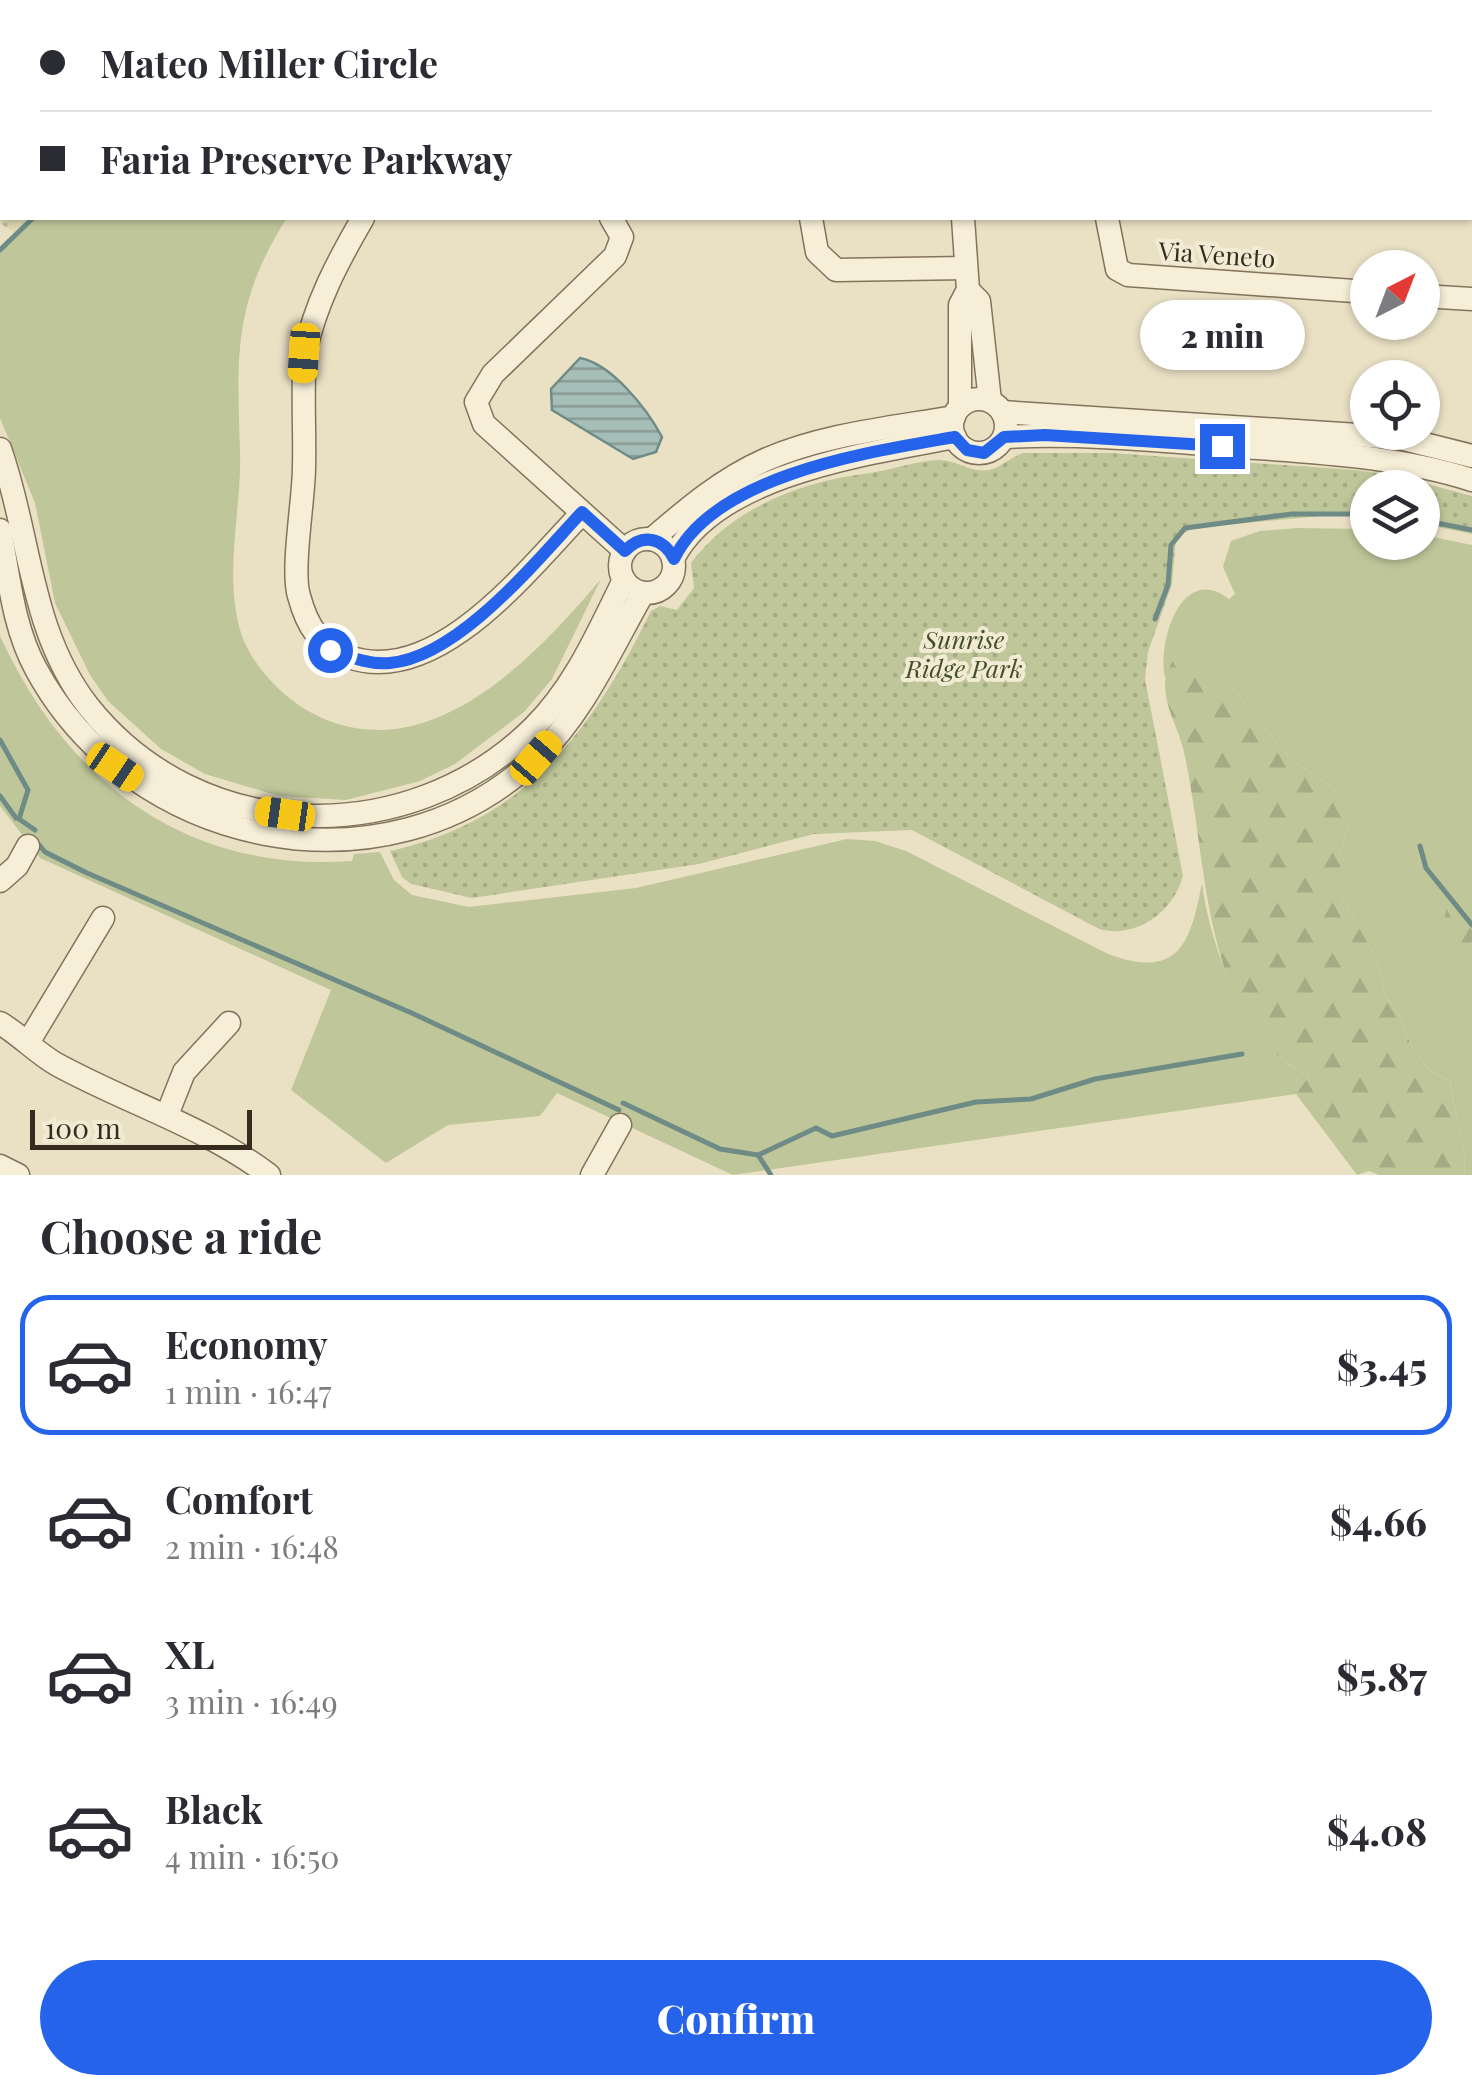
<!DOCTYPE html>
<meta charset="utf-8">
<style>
:root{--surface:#fff;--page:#f2f2f3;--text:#2b2b33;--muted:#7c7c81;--line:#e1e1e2;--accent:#2563eb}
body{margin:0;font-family:"Playfair Display",serif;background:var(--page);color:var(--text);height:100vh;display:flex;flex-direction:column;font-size:38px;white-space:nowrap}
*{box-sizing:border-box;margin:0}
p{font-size:32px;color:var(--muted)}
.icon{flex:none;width:55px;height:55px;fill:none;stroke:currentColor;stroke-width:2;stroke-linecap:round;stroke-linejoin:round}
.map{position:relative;height:1175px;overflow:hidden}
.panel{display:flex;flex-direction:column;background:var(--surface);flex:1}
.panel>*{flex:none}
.hud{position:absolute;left:0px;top:0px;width:1472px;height:220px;box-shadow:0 2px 8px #0004;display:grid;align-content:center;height:220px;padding:0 40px;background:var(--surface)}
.needle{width:65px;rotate:42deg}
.buttons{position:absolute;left:1350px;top:250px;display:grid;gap:20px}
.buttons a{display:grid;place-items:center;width:90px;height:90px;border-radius:50%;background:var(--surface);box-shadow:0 2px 8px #0004;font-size:50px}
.scale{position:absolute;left:30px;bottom:25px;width:222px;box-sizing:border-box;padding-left:10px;border:5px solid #352b1f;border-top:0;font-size:28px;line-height:35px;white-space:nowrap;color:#352b1f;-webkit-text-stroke:8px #f2ebd4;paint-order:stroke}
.end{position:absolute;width:45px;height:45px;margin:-22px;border:12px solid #2563eb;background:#fff;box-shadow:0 0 0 5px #fff}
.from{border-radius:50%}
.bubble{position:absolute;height:70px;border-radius:35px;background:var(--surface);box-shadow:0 2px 8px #0004;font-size:32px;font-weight:800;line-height:70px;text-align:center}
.car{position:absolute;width:30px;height:60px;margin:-30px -15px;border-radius:12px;box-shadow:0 0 8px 2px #0007;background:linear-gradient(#f5c518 24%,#345 0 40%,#f5c518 0 76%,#345 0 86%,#f5c518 0)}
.hud b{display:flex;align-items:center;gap:35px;height:95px;font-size:38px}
.hud b+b{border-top:2px solid var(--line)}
.hud i{width:25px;height:25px;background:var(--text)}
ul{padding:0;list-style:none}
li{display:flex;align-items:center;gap:30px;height:140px;margin:0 20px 15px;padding:0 20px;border:5px solid transparent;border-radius:30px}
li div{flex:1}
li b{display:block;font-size:38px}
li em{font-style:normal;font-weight:800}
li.current{border-color:var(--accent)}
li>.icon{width:90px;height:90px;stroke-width:1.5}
h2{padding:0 40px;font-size:45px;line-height:120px}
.action{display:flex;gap:20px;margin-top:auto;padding:20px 40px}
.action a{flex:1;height:115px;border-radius:60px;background:var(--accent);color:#fff;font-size:40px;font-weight:800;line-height:115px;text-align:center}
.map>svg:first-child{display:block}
.farmland{fill:url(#farmland-dots)}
.grass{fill:#bfc79a}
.forest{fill:url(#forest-firs)}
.park{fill:url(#park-dots)}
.water{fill:url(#water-rules);stroke:#6e8b86;stroke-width:2.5}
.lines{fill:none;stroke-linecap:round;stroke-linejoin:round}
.stream{stroke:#6e8b86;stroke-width:5}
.minor-casing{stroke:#83735d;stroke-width:25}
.minor{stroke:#f6eed7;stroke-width:22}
.route{stroke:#2563eb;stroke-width:12}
.labels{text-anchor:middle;stroke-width:8;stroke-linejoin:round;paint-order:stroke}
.street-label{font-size:25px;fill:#352b1f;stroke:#f2ebd4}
.park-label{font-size:25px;font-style:italic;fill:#434f28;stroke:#f2ebd4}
</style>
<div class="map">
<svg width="1472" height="1175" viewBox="0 0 1472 1175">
<defs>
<pattern id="farmland-dots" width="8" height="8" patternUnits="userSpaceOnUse" patternTransform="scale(2.5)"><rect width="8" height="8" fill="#dfdab3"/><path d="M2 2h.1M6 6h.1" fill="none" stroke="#c0bb9a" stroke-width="1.8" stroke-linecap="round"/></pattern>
<pattern id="forest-firs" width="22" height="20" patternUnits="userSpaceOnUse" patternTransform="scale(2.5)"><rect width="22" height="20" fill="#bfc79a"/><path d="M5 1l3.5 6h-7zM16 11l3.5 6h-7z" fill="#a5ab84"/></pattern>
<pattern id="park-dots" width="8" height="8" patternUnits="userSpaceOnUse" patternTransform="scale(2.5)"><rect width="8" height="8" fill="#bfc79a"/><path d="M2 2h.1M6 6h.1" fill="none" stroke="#a5ab84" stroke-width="1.8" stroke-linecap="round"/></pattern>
<pattern id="water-rules" width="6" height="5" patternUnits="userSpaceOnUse" patternTransform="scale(2.5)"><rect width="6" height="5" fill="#a6beb8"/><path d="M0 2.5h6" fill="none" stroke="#889b95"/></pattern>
</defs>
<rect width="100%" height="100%" fill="#eae1c5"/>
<!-- farmland -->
<path class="farmland" d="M 0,0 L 218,0 L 2,2 L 2,218 L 30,218 L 16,234 L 0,223 Z"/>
<!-- grass -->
<g class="grass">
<path d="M 1207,0 L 1472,0 L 1472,206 L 1470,2 Z"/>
<path d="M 30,218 L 287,218 C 233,302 237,357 240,451 C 242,512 223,573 241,633 C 250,662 278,692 303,708 C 420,779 531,662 601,579 L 552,679 L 524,712 L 455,764 L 420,781 L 346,800 L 279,796 L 205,774 L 161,749 L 108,701 L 90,675 L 55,603 L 35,503 L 0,418 L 0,250 Z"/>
<path d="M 1297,528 L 1367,529 L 1368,542 L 1422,542 L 1423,535 L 1472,545 L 1472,1175 L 1464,1175 C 1468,1146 1453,1112 1450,1081 L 1430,1071 L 1411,1046 L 1401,1018 L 1385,994 L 1377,959 L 1340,894 L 1340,855 L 1351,814 L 1329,785 L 1289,758 L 1233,688 L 1176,655 L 1165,678 C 1157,643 1181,562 1229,599 L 1235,594 L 1223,567 L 1231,541 L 1260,531 Z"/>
<path d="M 0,636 C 67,782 186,873 352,861 L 354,854 L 380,852 L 394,880 L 412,895 L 469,907 L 636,888 L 847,839 L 875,841 L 906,851 L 1108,954 C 1179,980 1190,944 1202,883 C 1210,947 1248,1051 1309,1076 L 1296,1094 L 733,1175 L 557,1093 L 540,1116 L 448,1125 L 386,1163 L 291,1090 L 331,990 L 40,858 L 0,806 Z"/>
</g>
<!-- forest -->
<g class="forest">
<path d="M 1176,655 L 1200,658 L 1233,688 L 1289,758 L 1329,785 L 1351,814 L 1340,855 L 1340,894 L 1377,959 L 1385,994 L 1401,1018 L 1411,1046 L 1430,1071 L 1450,1081 C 1453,1112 1468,1146 1464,1175 L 1379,1175 L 1369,1171 L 1357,1175 L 1296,1094 L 1309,1076 C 1278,1063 1247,1026 1234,994 C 1201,915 1202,831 1183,748 C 1177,725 1165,708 1165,683 C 1165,673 1172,663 1176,655 Z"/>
<path d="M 1457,899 L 1472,901 L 1472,967 L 1443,926 L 1446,910 Z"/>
</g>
<!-- park -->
<path class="park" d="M 1023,453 L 1112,453 L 1355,470 L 1394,475 L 1472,496 L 1472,534 L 1423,524 L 1422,488 L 1368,488 L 1367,517 L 1332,515 L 1193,528 L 1176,538 L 1172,584 L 1148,652 L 1145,679 L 1183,876 C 1173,913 1135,939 1099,929 L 912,830 L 814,834 L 699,864 L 472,898 L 411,884 L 402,877 L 390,851 C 526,821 593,729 651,611 L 660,606 L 677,610 L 694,588 L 691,563 C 734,506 804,481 870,473 C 892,470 915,461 938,460 C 956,459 969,473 989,470 C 1002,467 1011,457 1023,453 Z"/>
<!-- water -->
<path class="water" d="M 580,358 C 612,364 647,409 662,437 L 656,452 L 633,459 L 552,410 L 551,389 Z"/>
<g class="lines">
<!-- stream -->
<g class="stream">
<path d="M 271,2 L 273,2"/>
<path d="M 0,250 L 33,218"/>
<path d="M 1422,520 L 1472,530"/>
<path d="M 1155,619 L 1168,585 L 1171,545 L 1185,528 L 1292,514 L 1368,514"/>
<path d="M 0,740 L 28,790 L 19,819 L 35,830"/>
<path d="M 0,796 L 16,818"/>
<path d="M 35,840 L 45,852 L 87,873 L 414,1014"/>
<path d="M 1420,846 L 1426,868 L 1472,925"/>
<path d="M 416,1015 L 619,1110"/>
<path d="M 623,1103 L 720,1149 L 758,1155 L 771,1175"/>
<path d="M 758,1155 L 816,1128 L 832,1136 L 976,1102 L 1031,1099 L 1095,1079 L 1242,1054"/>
</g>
<defs>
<g id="minor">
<path d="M 640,0 L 643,2"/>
<path d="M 809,0 L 811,2"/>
<path d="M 1113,2 L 1113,0"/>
<path d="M 363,218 C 338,261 315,304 305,353 C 302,391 305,429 304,467 C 304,499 291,570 299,596 C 307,626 320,647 349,657 C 437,688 528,569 582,513"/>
<path d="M 611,218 L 622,237 L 615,256 L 493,374 L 476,402 L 484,424 L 625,551"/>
<path d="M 811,218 L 817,252 L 836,270 L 966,268"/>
<path d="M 1107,218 L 1117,269 L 1128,275 L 1368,292"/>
<path d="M 968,290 L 979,301 L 990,401"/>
<path d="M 1422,296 L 1472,299"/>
<circle cx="979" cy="426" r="27"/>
<path d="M 960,406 L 960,305 L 968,290 L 963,218"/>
<path d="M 1002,412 L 1358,435 L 1404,439 L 1472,456"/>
<path d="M 1004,437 C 1079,433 1153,440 1228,446 C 1310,452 1393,455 1472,480"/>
<path d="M 0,449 C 31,536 29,630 88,706 C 199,846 408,851 533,728 C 575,687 598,632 624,580"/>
<path d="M 0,530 C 9,577 13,627 36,669 C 132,847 385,901 536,758 C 583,714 611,649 643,593"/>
<path d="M 652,539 C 687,509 722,479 765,460 C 824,434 891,428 954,417"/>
<circle cx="647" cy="566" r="27"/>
<path d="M 673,559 C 715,474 871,453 955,437"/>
<path d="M 0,881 L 17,866 L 28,846"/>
<path d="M 0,1023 C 20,1035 37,1053 56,1064 C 127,1103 204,1126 269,1175"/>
<path d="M 29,1041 L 103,918"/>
<path d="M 167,1115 L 184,1072 L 229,1023"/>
<path d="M 0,1166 L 18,1175"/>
<path d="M 592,1175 L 620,1125"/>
</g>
</defs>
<!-- minor casing -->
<use href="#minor" class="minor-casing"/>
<!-- minor -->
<use href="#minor" class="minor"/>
</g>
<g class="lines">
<!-- route -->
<path class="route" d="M 330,650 C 350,657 370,665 390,663 C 459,657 537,560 582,512 L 625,551 C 642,533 663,537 674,559 C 715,474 870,452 955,437 L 967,450 L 984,453 L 1004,437 L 1045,435 L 1222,446"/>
</g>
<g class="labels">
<!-- street labels -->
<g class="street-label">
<text transform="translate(1217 255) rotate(4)" y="9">Via Veneto</text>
</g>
<!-- park labels -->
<g class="park-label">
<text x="964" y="649">Sunrise<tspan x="964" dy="29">Ridge Park</tspan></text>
</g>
</g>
</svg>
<div class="buttons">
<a><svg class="needle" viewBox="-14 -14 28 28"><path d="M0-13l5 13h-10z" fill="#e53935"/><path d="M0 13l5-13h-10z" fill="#7c7c81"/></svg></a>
<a><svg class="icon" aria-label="locate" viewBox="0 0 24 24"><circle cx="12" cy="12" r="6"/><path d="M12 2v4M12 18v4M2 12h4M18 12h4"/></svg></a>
<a><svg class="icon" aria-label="layers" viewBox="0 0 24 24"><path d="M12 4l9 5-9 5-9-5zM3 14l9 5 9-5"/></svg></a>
</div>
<div class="scale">100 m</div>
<i class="end from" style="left:330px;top:650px"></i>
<i class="end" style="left:1222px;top:446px"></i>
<div class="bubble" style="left:1140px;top:300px;width:165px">2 min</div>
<i class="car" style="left:304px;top:353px;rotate:184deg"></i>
<i class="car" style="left:536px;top:758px;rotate:41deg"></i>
<i class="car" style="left:115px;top:767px;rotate:124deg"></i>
<i class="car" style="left:285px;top:814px;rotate:278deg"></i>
<div class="hud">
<b><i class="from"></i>Mateo Miller Circle</b>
<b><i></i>Faria Preserve Parkway</b>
</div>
</div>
<section class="panel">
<h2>Choose a ride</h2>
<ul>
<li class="current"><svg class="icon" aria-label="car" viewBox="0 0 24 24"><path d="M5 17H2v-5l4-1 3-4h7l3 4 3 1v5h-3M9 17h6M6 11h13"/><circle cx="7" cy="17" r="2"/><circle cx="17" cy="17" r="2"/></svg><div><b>Economy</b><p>1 min · 16:47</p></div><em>$3.45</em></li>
<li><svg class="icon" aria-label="car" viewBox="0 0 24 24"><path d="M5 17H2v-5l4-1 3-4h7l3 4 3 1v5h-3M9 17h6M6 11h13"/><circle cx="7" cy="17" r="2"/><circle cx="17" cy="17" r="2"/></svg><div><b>Comfort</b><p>2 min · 16:48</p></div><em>$4.66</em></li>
<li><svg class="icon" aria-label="car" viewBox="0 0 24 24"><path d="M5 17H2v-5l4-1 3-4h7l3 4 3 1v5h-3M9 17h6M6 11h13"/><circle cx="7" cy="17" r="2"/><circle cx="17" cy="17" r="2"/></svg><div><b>XL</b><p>3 min · 16:49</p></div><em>$5.87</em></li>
<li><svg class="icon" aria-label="car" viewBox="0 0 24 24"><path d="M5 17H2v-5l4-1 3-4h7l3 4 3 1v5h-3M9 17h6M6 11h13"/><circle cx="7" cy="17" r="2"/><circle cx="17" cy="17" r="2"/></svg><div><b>Black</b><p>4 min · 16:50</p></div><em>$4.08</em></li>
</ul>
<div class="action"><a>Confirm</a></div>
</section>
